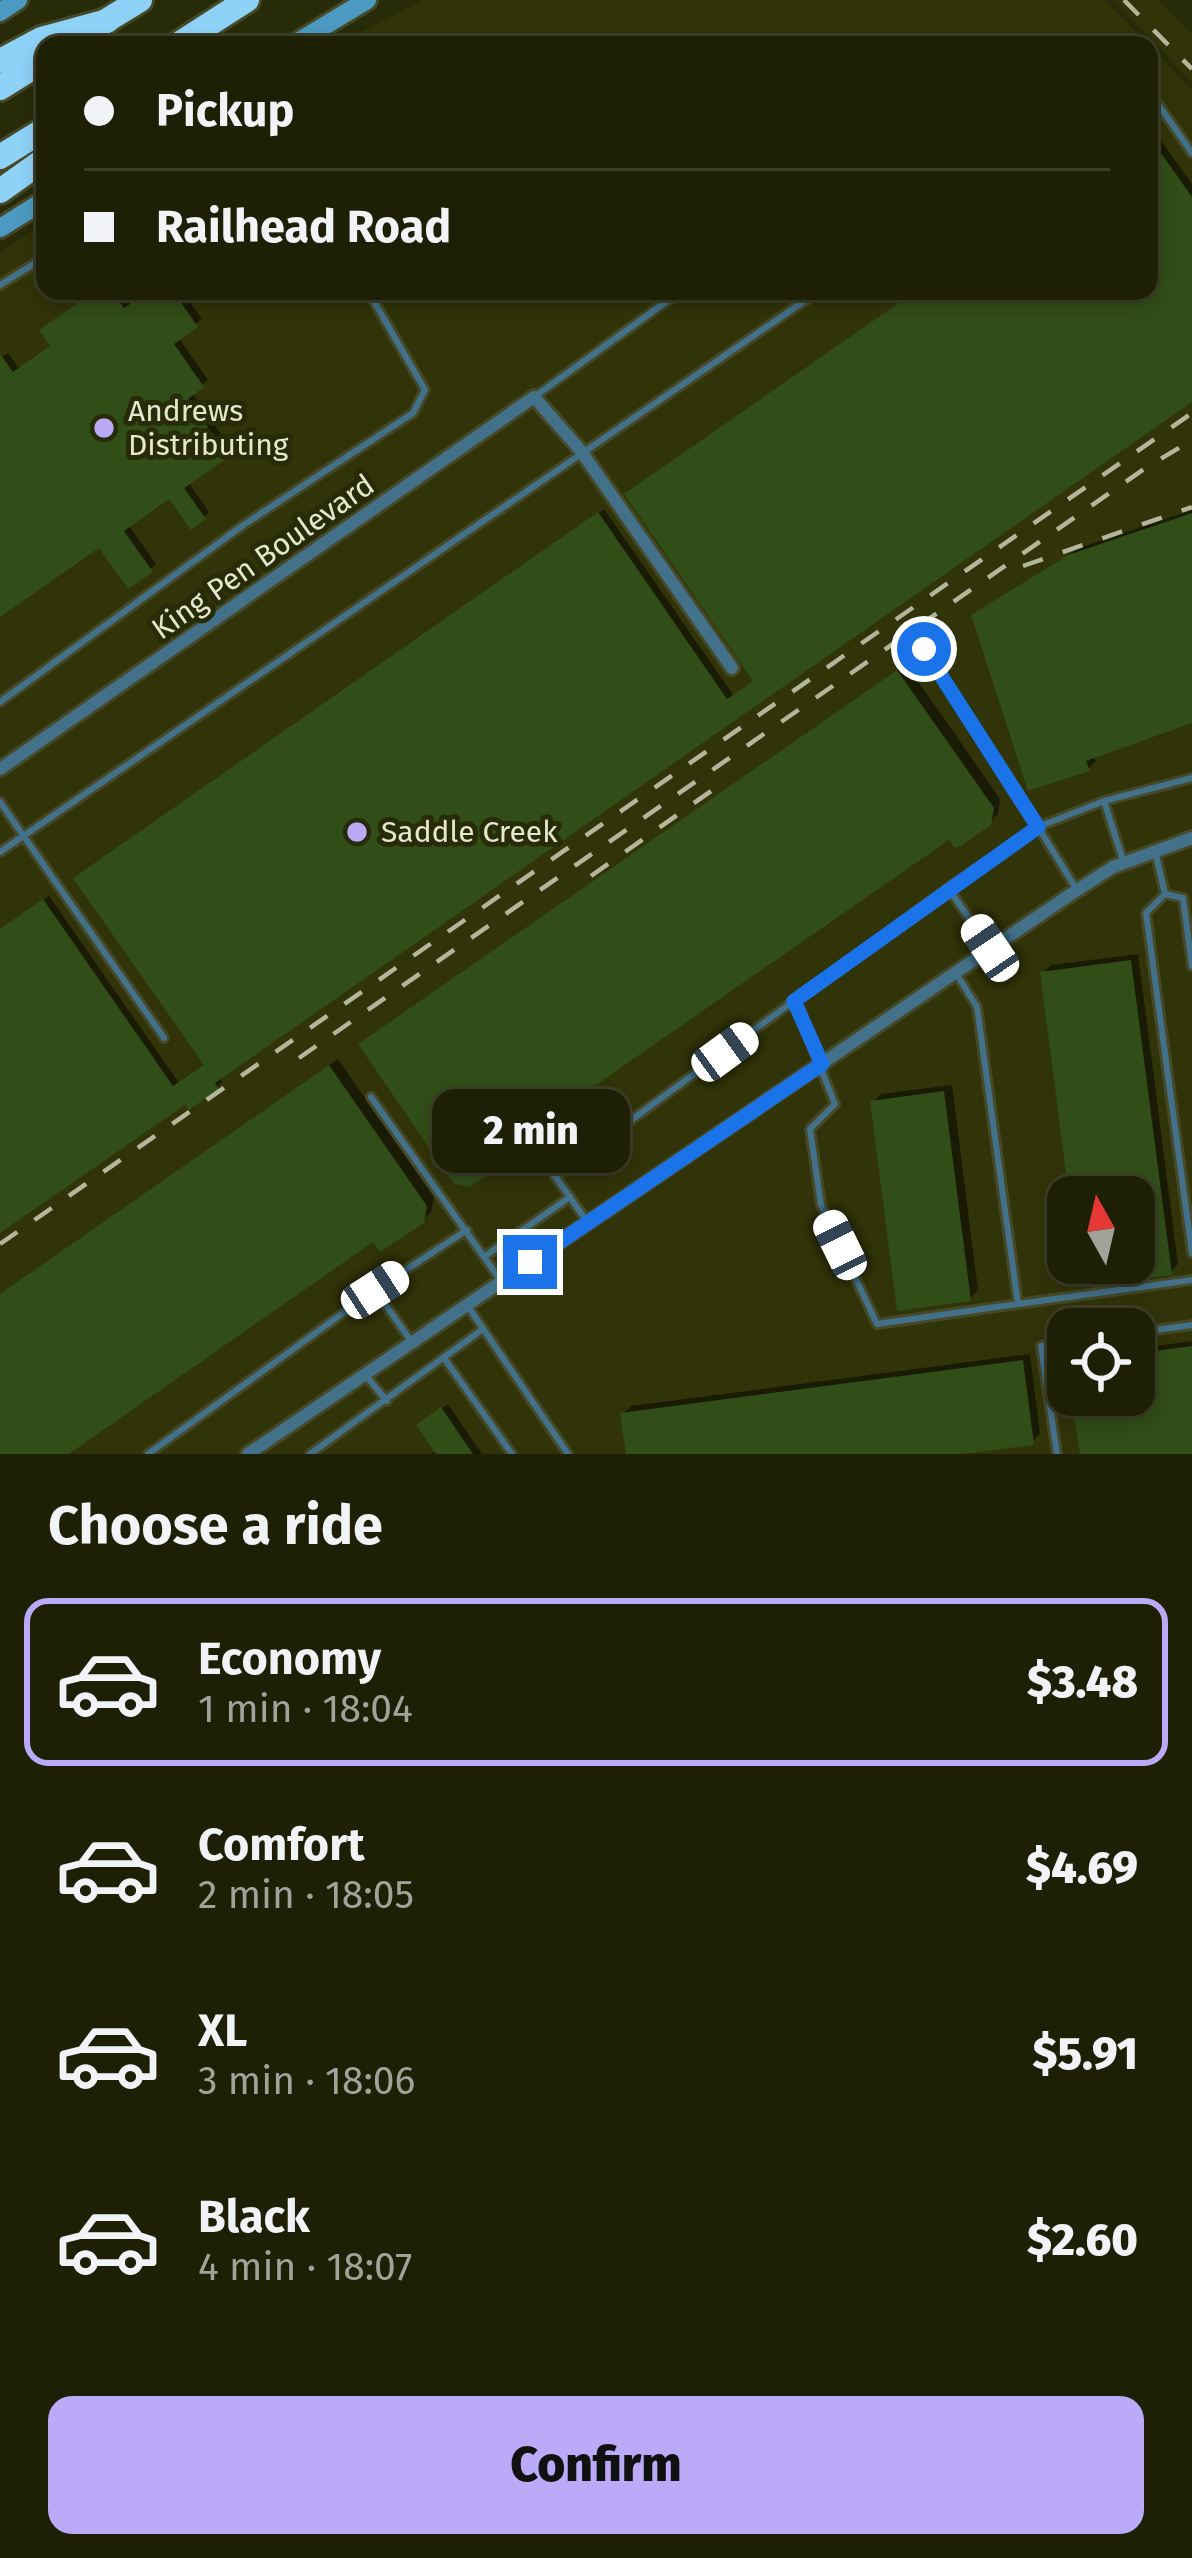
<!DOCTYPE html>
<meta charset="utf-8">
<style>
:root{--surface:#1e2005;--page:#26280f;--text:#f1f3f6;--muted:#a1a39a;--line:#3c3e27;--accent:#baaaf7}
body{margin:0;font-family:"Fira Sans",sans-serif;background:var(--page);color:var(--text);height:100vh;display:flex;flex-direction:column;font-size:45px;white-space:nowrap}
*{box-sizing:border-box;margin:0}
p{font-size:39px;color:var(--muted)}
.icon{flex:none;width:66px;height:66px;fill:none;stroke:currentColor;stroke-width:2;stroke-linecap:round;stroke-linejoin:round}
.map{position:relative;height:1454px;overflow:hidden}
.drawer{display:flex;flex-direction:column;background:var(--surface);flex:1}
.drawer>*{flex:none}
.hud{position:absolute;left:36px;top:36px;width:1122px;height:264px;border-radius:24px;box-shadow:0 6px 18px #0003,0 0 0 3px var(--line);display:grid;align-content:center;height:264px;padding:0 48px;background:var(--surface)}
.needle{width:78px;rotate:352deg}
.buttons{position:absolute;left:1047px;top:1176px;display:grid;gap:24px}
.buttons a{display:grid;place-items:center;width:108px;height:108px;border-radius:24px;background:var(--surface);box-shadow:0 6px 18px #0003,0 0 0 3px var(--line);font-size:60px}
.end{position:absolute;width:54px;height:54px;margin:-27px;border:15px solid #1a73e8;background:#fff;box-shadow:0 0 0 6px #fff}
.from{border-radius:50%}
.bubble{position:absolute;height:84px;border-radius:24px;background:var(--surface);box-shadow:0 6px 18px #0003,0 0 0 3px var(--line);font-size:39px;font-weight:800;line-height:84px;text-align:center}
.car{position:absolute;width:36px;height:72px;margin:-36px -18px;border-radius:15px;box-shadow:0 0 9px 3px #0007;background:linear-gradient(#fff 24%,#345 0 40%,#fff 0 76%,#345 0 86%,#fff 0)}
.hud b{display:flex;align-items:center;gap:42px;height:114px;font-size:45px}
.hud b+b{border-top:3px solid var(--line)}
.hud i{width:30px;height:30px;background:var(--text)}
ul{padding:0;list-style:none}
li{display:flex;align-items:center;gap:36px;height:168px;margin:0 24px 18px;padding:0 24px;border:6px solid transparent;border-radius:24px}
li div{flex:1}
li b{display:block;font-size:45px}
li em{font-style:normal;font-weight:800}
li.active{border-color:var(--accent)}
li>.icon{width:108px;height:108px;stroke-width:1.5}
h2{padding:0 48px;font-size:54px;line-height:144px}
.cta{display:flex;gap:24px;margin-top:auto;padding:24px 48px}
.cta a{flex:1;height:138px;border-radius:24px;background:var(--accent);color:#111;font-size:48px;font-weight:800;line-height:138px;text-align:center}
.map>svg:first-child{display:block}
.built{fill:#313308;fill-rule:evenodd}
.shadow{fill:#0007}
.building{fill:#314d18}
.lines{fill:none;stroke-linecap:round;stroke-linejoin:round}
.lane-casing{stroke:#464927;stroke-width:12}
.street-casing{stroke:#464927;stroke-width:18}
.secondary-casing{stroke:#464927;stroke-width:24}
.highway-casing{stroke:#464927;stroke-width:30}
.lane{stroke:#43718a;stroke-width:6}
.street{stroke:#43718a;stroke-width:12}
.secondary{stroke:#4c9ac2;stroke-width:18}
.highway{stroke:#8ed2f7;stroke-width:24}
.rail{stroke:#b3b69a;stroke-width:4.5;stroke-dasharray:21 21;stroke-linecap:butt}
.route{stroke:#1a73e8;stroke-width:15}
.poi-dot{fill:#baaaf7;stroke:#282b07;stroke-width:4.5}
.labels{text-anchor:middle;stroke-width:10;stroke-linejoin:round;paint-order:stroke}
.poi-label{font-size:30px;fill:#e5e8cf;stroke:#282b07;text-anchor:start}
.street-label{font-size:30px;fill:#e5e8cf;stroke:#282b07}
</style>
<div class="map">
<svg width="1192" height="1454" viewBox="0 0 1192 1454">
<rect width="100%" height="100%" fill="#282b07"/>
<!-- built -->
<g class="built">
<path d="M 424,0 L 1105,0 L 1149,45 L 336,45 Z"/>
<path d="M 1113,0 L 1157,0 L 1192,34 L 1192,82 Z"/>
<path d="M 1149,45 L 1192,90 L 1192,1454 L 0,1454 L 0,252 L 45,223 L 45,291 L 1149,291 ZM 1068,1197 L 1134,1197 L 1134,1263 L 1068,1263 ZM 1068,1329 L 1134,1329 L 1134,1395 L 1068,1395 Z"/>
</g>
<!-- shadow -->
<g class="shadow">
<path d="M 1152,128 L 1192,184 L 1192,398 L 219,1076 L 222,1082 L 217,1087 L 186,1100 L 0,1230 L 0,930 L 49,896 L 179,1083 L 207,1064 L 82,873 L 604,509 L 734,696 L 756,680 L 918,291 L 1149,291 L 1149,130 Z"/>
<path d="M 97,291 L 121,291 L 131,305 L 152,291 L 182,291 L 202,319 L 178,337 L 208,380 L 192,392 L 232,450 L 188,482 L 209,512 L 204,517 L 170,494 L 128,524 L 156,564 L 151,569 L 100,544 L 0,613 L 0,358 L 8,353 L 19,369 L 53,345 Z"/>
<path d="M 1192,510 L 1192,719 L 1093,755 L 1096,761 L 1088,769 L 974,615 L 1079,548 Z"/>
<path d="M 906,664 L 1000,799 L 998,814 L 989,823 L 949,836 L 501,1147 L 508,1155 L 500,1163 L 369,1037 Z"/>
<path d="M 1138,954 L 1178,1264 L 1170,1272 L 1080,1263 L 1134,1263 L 1134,1197 L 1072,1197 L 1043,973 L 1051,965 Z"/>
<path d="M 338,1059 L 434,1197 L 431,1212 L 422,1221 L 374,1238 L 0,1454 L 0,1295 Z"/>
<path d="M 952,1085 L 978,1290 L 970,1298 L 873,1102 L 881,1094 Z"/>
<path d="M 1192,1341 L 1192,1454 L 1074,1395 L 1134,1395 L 1134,1349 Z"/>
<path d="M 1030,1354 L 1040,1434 L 1032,1442 L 623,1414 L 631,1406 Z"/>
<path d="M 448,1404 L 482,1454 L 431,1454 L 437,1450 L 425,1420 Z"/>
</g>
<!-- building -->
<g class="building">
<path d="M 1149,136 L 1192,197 L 1192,402 L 215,1083 L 219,1089 L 189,1110 L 185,1105 L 0,1233 L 0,929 L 43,899 L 173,1086 L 204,1065 L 73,878 L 598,512 L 727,699 L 753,681 L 624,494 L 916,291 L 1149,291 Z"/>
<path d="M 95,291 L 112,291 L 124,308 L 150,291 L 173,291 L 198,327 L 174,344 L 204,387 L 188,399 L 229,457 L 184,488 L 206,519 L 191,530 L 169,499 L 124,531 L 153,572 L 128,589 L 99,548 L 0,617 L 0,354 L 13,372 L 50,346 L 39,330 Z"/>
<path d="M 1192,513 L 1192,723 L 1086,761 L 1090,771 L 1028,791 L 971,615 L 1068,555 Z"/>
<path d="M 897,670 L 994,808 L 991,825 L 961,846 L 955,848 L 949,840 L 495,1155 L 502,1165 L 470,1187 L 454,1184 L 358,1044 Z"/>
<path d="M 1131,960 L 1172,1275 L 1080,1287 L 1077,1263 L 1134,1263 L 1134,1197 L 1069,1197 L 1040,972 Z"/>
<path d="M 329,1065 L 427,1206 L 424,1223 L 380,1252 L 373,1242 L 69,1454 L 0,1454 L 0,1294 Z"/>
<path d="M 944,1091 L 971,1301 L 897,1311 L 870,1101 Z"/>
<path d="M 1192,1346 L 1192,1454 L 1080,1454 L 1071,1395 L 1134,1395 L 1134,1354 Z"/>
<path d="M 1023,1360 L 1034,1445 L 963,1454 L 626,1454 L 620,1413 Z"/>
<path d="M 441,1407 L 473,1454 L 436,1454 L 416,1425 Z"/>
</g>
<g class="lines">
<defs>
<g id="lane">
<path d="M 1149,91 L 1192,153"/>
<path d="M 0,285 L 45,257"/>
<path d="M 534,397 L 681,291"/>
<path d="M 924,649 L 1038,827 L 1104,801 L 1192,778"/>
<path d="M 0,702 L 242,526 L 413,413 L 425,390 L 368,291"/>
<path d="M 1104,801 L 1123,860"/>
<path d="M 0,802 L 164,1038"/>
<path d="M 0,852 L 819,291"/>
<path d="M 1156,855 L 1165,894 L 1146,913 L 1192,1253"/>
<path d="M 948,888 L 990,948"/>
<path d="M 1165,894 L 1183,898 L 1192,966"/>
<path d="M 794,1001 L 835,1104 L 810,1129 L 821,1205 L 877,1324 L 1018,1304 L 977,1007 L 957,975"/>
<path d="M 371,1097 L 501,1281"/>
<path d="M 588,1223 L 555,1176 L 948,888 L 1038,827 L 1077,890"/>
<path d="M 485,1256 L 570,1197"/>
<path d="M 375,1290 L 411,1341"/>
<path d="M 1018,1304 L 1192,1280"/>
<path d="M 467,1305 L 568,1454"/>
<path d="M 1134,1333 L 1192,1325"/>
<path d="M 444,1358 L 512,1454"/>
<path d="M 367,1377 L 387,1401"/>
<path d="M 148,1454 L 375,1290 L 467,1230"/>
<path d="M 310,1454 L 483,1329"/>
<path d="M 1057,1454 L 1041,1346 L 1068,1342"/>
</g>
<g id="street">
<path d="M 0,769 L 534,397 L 581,451 L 732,668"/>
<path d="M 248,1454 L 1068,896 L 1113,867 L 1192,838"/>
</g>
<g id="secondary">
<path d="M 0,12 L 18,0"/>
<path d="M 293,45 L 367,0"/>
<path d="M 0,228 L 45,200"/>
</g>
<g id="highway">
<path d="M 96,27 L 140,0"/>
<path d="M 177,45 L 247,0"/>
<path d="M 0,61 L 41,39 L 107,21"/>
<path d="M 0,88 L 45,60"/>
<path d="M 0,157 L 45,129"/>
<path d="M 0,191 L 45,159"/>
</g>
</defs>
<!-- lane casing -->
<use href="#lane" class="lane-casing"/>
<!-- street casing -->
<use href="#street" class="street-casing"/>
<!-- secondary casing -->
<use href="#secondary" class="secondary-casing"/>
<!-- highway casing -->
<use href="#highway" class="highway-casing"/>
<!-- lane -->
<use href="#lane" class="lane"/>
<!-- street -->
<use href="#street" class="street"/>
<!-- secondary -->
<use href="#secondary" class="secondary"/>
<!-- highway -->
<use href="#highway" class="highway"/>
<!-- rail -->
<g class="rail">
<path d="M 1124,0 L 1192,69"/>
<path d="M 1023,566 L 1192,507"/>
<path d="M 591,876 L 728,779"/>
<path d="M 299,1058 L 1144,469 L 1192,440"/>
<path d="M 0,1244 L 1192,413"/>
</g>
</g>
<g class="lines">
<!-- route -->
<path class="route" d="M 530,1262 L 822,1064 L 794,1001 L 1038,827 L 924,649"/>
</g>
<!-- markers -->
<g class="poi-dot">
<circle cx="104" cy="428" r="12"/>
<circle cx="357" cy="832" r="12"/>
</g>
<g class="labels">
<!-- poi labels -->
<g class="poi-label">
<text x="128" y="421">Andrews<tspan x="128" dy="34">Distributing</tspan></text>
<text x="381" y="842">Saddle Creek</text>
</g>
<!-- street labels -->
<g class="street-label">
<text transform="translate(263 557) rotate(-35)" y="10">King Pen Boulevard</text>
</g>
</g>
</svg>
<div class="buttons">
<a><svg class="needle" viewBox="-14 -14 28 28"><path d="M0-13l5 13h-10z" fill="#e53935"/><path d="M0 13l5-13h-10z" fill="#a1a39a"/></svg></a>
<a><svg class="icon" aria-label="locate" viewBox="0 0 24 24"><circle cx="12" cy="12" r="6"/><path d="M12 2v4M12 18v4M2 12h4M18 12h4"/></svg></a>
</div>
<i class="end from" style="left:924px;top:649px"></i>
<i class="end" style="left:530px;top:1262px"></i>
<div class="bubble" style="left:432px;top:1089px;width:198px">2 min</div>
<i class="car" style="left:990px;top:948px;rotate:326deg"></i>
<i class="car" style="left:725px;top:1052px;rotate:54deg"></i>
<i class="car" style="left:840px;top:1245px;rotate:334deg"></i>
<i class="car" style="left:375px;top:1290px;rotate:57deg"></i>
<div class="hud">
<b><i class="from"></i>Pickup</b>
<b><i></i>Railhead Road</b>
</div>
</div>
<section class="drawer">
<h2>Choose a ride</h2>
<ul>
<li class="active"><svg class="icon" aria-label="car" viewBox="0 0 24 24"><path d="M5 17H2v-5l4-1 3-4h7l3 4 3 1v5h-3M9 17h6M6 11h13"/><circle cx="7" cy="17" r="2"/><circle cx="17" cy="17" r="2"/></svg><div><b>Economy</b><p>1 min · 18:04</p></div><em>$3.48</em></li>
<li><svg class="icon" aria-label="car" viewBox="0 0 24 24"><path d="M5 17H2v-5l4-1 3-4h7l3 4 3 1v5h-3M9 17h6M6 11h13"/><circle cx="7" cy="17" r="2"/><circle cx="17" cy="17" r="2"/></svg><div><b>Comfort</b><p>2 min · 18:05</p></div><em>$4.69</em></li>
<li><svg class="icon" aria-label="car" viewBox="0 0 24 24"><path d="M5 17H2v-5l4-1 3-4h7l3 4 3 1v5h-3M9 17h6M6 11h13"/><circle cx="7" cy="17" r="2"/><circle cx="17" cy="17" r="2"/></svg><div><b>XL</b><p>3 min · 18:06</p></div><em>$5.91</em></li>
<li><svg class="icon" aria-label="car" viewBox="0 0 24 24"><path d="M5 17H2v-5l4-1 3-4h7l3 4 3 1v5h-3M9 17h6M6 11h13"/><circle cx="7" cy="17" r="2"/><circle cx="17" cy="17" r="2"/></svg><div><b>Black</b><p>4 min · 18:07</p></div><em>$2.60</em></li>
</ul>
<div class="cta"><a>Confirm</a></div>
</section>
